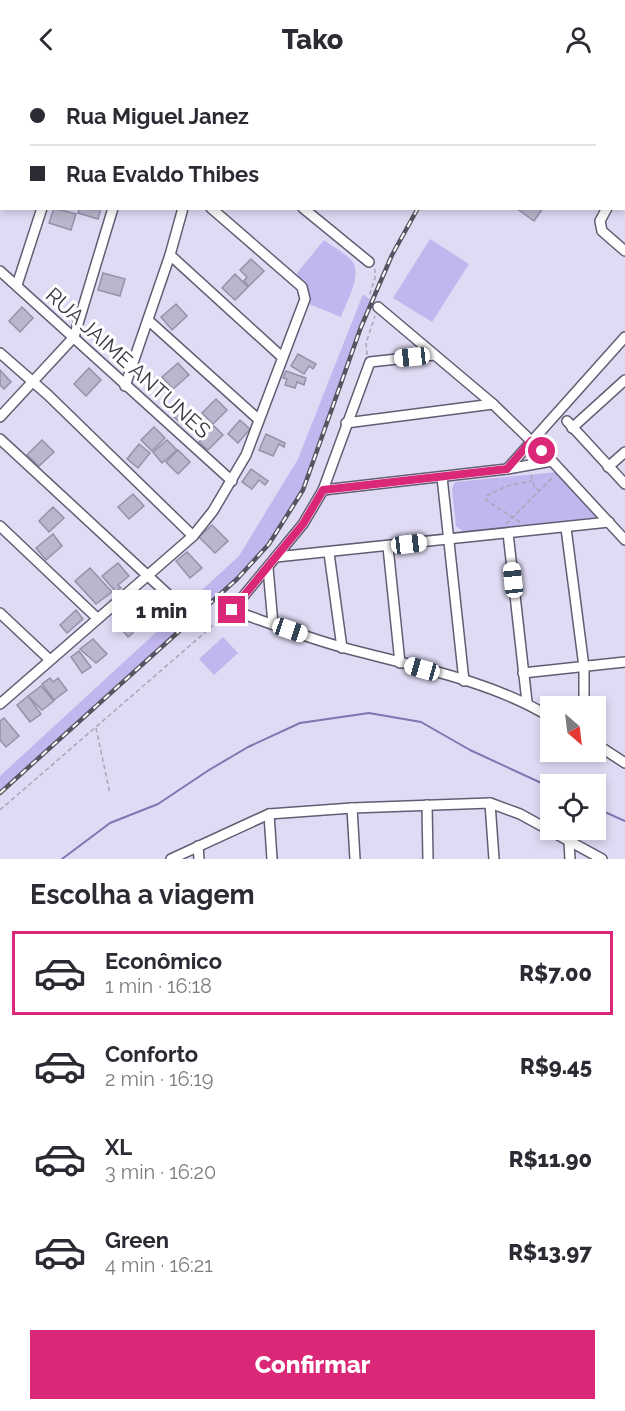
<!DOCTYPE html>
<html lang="pt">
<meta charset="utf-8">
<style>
:root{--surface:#fff;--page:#f7f7f7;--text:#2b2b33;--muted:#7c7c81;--line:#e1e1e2;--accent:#db2777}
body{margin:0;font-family:Raleway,sans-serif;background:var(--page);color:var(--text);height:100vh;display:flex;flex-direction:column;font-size:22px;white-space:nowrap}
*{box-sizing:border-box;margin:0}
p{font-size:20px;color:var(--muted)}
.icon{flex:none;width:33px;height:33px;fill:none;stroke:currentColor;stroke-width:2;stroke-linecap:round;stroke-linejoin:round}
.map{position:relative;height:781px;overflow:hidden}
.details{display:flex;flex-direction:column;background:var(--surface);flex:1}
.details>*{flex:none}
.hud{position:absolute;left:0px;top:0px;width:626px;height:132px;box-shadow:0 3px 9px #0003;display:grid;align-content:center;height:132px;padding:0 30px;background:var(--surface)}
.needle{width:39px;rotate:152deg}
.buttons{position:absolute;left:540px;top:618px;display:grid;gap:12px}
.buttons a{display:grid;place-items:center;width:66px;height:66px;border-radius:0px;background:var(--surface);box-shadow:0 3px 9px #0003;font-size:30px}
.end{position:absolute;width:27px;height:27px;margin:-14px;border:8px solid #db2777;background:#fff;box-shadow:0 0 0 3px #fff}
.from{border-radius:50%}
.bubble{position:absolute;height:42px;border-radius:0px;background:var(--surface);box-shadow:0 3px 9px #0003;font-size:20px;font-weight:800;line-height:42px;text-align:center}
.car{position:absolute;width:18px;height:36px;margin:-18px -9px;border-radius:8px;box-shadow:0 0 4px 2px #0007;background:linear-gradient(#fff 24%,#345 0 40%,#fff 0 76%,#345 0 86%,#fff 0)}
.hud b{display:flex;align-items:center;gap:21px;height:57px;font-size:22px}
.hud b+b{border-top:2px solid var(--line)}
.hud i{width:15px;height:15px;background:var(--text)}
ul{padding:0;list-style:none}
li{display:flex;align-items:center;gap:18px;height:84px;margin:0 12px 9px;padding:0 18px;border:3px solid transparent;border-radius:0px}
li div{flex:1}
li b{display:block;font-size:22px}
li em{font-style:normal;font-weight:800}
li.on{border-color:var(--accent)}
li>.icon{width:54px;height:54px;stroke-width:1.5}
h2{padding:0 30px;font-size:27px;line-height:72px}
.action{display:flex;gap:12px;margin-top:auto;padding:12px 30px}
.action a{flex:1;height:69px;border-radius:0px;background:var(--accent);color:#fff;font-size:24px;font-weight:800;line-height:69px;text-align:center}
header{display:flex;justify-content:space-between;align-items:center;height:78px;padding:0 30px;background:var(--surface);font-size:27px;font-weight:800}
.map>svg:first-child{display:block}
.green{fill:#c2b6ee}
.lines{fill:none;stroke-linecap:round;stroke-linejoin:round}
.stream{stroke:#8274b0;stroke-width:2}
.building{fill:#bbb6ce;stroke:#9691a8;stroke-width:1.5}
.minor-casing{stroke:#615d72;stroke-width:12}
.path{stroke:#a9a5b9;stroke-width:1.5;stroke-dasharray:4.5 3;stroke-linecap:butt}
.minor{stroke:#fff;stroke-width:9}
.rail-casing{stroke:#575461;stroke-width:4.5}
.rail{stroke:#fff;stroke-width:2;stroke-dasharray:7;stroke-linecap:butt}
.route{stroke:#db2777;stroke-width:8}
.labels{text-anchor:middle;stroke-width:6;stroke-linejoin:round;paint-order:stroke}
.street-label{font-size:21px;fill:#3a3842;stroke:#fff}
</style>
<header><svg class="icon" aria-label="back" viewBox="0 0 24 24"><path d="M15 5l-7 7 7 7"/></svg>Tako<svg class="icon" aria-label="person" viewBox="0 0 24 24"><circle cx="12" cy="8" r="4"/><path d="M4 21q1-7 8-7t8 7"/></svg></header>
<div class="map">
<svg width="625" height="781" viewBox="0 0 625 781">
<rect width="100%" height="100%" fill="#e0dbf4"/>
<!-- green -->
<g class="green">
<path d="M 430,161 L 469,186 L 432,244 L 393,220 Z"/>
<path d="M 324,162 C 332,168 345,175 352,183 C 363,196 346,225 341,239 L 304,224 L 297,195 Z"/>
<path d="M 363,216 L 372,223 L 303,412 L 269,466 L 237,501 L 0,715 L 0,698 L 239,478 L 298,381 Z"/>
<path d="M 557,394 L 597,438 L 593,440 L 464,454 L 456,448 L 452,411 L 455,404 Z"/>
<path d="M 223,559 L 238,575 L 214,597 L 199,581 Z"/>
</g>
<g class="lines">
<!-- stream -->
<g class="stream">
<path d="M 596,730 L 625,743"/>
<path d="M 62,781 L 110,745 L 158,726 L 209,692 L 248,669 L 300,645 L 369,635 L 421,644 L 470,672 L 550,709"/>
</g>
</g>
<!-- building -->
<g class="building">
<path d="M 447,0 L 509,0 L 508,2 Z"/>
<path d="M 572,0 L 625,0 L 625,17 L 624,2 L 571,2 Z"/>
<path d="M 54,130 L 76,136 L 71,152 L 49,145 Z"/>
<path d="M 80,130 L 101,130 L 98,141 L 78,135 Z"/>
<path d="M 516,130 L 543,130 L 534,143 Z"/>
<path d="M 251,181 L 264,193 L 249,208 L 244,203 L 247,199 L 240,192 Z"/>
<path d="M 103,195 L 125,201 L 120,218 L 98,212 Z"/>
<path d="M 235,196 L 248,209 L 235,222 L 222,210 Z"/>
<path d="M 176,226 L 187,238 L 172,252 L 161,239 Z"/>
<path d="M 22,229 L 33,240 L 20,254 L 9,243 Z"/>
<path d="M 298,276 L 316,286 L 313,291 L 309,288 L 304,296 L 291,288 Z"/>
<path d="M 178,285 L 189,297 L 173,311 L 162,299 Z"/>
<path d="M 89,290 L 101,302 L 86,318 L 74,306 Z"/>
<path d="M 0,292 L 11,304 L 4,311 L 0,307 Z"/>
<path d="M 286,293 L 306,300 L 304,307 L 297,304 L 295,310 L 285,307 L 287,301 L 283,300 Z"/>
<path d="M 216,321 L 227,332 L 213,346 L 202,335 Z"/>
<path d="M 191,329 L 199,336 L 186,350 L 174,339 L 181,332 L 184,336 Z"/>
<path d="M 240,342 L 250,351 L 238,365 L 228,356 Z"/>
<path d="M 214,348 L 223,357 L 208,372 L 199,364 Z"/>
<path d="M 154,349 L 165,360 L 152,373 L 141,362 Z"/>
<path d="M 266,356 L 285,365 L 284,369 L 279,366 L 273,378 L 259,372 Z"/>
<path d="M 42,362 L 54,374 L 39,388 L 27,377 Z"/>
<path d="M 167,362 L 177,372 L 162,385 L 153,374 Z"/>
<path d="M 139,366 L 150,375 L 138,390 L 127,381 Z"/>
<path d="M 178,372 L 190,384 L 178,396 L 166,384 Z"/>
<path d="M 251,391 L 268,403 L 265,407 L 259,402 L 252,411 L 242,404 Z"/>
<path d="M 133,416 L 144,428 L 129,441 L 118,429 Z"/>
<path d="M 53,429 L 64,440 L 49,454 L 39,443 Z"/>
<path d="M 212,447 L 228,463 L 215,475 L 199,459 Z"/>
<path d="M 53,456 L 62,468 L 46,482 L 36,470 Z"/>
<path d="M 187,474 L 202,490 L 190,500 L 176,483 Z"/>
<path d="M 118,485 L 129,498 L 118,507 L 121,510 L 116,514 L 102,498 Z"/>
<path d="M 90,490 L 112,514 L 96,526 L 75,503 Z"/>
<path d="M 130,526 L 140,539 L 136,542 L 140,547 L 133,553 L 119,535 Z"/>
<path d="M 76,532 L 83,541 L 67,555 L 60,547 Z"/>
<path d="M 118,536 L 133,555 L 128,559 L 113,541 Z"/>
<path d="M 93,561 L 107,576 L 96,585 L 80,571 Z"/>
<path d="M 79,573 L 91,589 L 82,595 L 71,579 Z"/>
<path d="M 50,600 L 53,604 L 58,600 L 67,612 L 54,622 L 42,606 Z"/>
<path d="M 41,608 L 54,623 L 42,632 L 28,618 Z"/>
<path d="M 28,618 L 41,636 L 30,644 L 17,627 Z"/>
<path d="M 4,640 L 19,658 L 6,669 L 0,662 L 0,643 Z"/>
</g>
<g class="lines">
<defs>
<g id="minor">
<path d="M 63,0 L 64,2"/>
<path d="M 132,0 L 134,2"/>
<path d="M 234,0 L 236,2"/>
<path d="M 358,2 L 359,0"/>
<path d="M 0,53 L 2,48"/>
<path d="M 624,110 L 625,109"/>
<path d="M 303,130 L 369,184"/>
<path d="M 607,130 L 600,143 L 602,153 L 625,173"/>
<path d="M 170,177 L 282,279"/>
<path d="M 0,193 L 232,403"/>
<path d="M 17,207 L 42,130"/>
<path d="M 378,229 L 493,326 L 552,383 L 625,462"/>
<path d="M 148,242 L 258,341"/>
<path d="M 0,275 L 48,317 L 193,458"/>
<path d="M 434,277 L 370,284 L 323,412 L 303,446 L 232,532 C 269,545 307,560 345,570 C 412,588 492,603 550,639"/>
<path d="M 125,308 L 170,177 L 183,130"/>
<path d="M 0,339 L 74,259 L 113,130"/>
<path d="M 567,343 L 625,406"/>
<path d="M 346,345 L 493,326"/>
<path d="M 572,350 L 625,302"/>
<path d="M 0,361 L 174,522"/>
<path d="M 608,389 L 625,374"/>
<path d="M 507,391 L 625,259"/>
<path d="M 442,399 L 464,603"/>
<path d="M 323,412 L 507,391 L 552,383"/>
<path d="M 0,448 L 97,540"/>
<path d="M 566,450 L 584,589 L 584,628"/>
<path d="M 508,455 L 527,624"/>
<path d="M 388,469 L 400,585"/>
<path d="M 329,475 L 342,570"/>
<path d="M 276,479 L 609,444"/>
<path d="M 268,490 L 273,546"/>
<path d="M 0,535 L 50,582"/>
<path d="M 523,595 L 625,584"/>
<path d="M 0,626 L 193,458 L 213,433 L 246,377 L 305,221 L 302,209 L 211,130"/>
<path d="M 596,666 L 625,685"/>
<path d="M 490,725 L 494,781"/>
<path d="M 427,727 L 428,781"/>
<path d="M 352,730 L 355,781"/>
<path d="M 269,736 L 272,781"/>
<path d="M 569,764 L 570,781"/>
<path d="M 198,768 L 199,781"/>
<path d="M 171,781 L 269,736 L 352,730 L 490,725 L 520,736 L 602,781"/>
</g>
</defs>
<!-- minor casing -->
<use href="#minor" class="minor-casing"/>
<!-- path -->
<g class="path">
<path d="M 374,223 L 370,215 L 375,200 L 375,191"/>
<path d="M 367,277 L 366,265 L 375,238"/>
<path d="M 531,397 L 534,408 L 539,413"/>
<path d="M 520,444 L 486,422 L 486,418 L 507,408 L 532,403"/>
<path d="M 506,446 L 553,399"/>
<path d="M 96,650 L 110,716"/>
<path d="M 0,732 L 224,538"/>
</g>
<!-- minor -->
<use href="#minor" class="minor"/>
<defs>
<g id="rail">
<path d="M 513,2 L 514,0"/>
<path d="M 0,715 L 237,501 L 269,466 L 303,412 L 361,249 L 392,177 L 418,130"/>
</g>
</defs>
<!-- rail casing -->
<use href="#rail" class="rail-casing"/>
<!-- rail -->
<use href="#rail" class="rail"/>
</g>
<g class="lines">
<!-- route -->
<path class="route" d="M 232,532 L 303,446 L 323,412 L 507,391 L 531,363 L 542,373"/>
</g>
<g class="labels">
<!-- street labels -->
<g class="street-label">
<text transform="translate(128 285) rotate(42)" y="7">RUA JAIME ANTUNES</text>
</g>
</g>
</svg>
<div class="buttons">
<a><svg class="needle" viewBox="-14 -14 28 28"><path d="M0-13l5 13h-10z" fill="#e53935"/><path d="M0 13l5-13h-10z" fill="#7c7c81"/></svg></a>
<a><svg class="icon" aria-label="locate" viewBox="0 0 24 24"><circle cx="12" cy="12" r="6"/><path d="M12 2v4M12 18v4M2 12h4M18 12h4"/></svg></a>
</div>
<i class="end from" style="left:542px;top:373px"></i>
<i class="end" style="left:232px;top:532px"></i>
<div class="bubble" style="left:112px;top:512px;width:99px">1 min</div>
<i class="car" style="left:412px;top:279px;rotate:264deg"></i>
<i class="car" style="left:409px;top:466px;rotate:83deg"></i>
<i class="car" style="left:513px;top:502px;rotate:354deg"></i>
<i class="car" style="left:290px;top:552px;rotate:109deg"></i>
<i class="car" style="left:422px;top:591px;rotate:286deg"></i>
<div class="hud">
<b><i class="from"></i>Rua Miguel Janez</b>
<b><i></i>Rua Evaldo Thibes</b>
</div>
</div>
<section class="details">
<h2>Escolha a viagem</h2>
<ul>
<li class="on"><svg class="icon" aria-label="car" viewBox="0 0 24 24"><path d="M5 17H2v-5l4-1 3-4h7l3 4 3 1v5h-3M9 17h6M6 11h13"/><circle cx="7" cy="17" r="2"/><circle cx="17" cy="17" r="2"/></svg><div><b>Econômico</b><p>1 min · 16:18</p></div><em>R$7.00</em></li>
<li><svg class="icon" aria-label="car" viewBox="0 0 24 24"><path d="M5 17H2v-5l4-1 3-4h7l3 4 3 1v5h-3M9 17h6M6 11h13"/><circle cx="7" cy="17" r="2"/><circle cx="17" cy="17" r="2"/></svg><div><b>Conforto</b><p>2 min · 16:19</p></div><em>R$9.45</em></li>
<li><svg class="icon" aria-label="car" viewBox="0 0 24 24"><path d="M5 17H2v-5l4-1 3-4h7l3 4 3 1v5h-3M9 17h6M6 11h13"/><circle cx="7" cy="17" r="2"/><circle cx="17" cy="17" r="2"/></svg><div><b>XL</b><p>3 min · 16:20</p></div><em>R$11.90</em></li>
<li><svg class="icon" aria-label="car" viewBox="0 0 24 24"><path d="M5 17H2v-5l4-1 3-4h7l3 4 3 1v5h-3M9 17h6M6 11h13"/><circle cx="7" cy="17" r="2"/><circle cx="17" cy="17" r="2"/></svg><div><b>Green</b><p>4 min · 16:21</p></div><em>R$13.97</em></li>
</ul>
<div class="action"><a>Confirmar</a></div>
</section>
